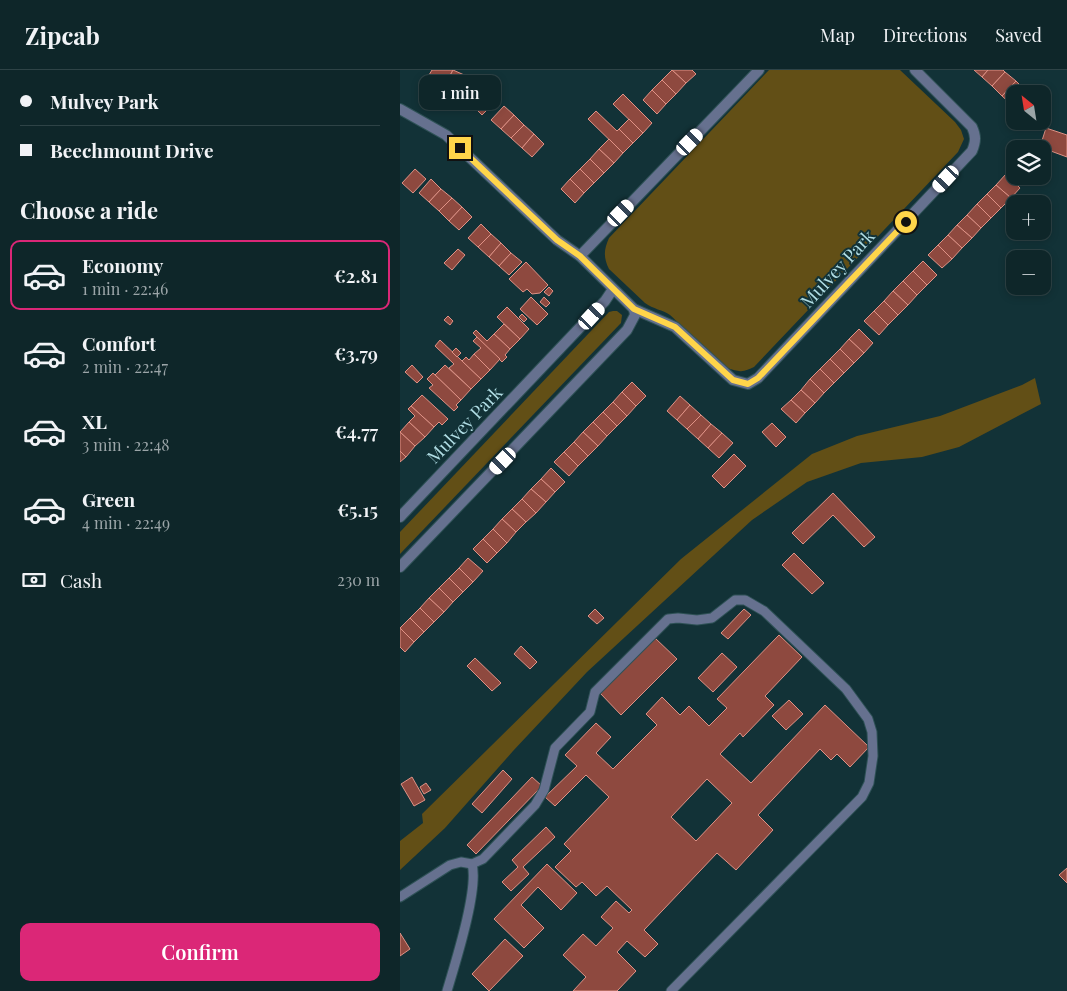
<!DOCTYPE html>
<meta charset="utf-8">
<style>
:root{--surface:#0e2629;--page:#172e31;--text:#f1f3f6;--muted:#9ba5a8;--line:#2e4346;--accent:#db2777}
body{margin:0;font-family:"Playfair Display",serif;background:var(--page);color:var(--text);height:100vh;display:flex;flex-direction:column;font-size:19px;white-space:nowrap}
*{box-sizing:border-box;margin:0}
p{font-size:16px;color:var(--muted)}
.icon{flex:none;width:28px;height:28px;fill:none;stroke:currentColor;stroke-width:2;stroke-linecap:round;stroke-linejoin:round}
.map{position:relative;flex:1;overflow:hidden}
.drawer{display:flex;flex-direction:column;background:var(--surface);width:400px}
.drawer>*{flex:none}
.guide{display:grid;align-content:center;height:110px;padding:0 20px;background:var(--surface)}
.needle{width:32px;rotate:330deg}
.controls{position:absolute;left:606px;top:15px;display:grid;gap:10px}
.controls a{display:grid;place-items:center;width:45px;height:45px;border-radius:10px;background:var(--surface);box-shadow:0 2px 8px #0003,0 0 0 1px var(--line);font-size:25px}
.end{position:absolute;width:22px;height:22px;margin:-11px;border:6px solid #ffd54a;background:#111;box-shadow:0 0 0 2px #111}
.from{border-radius:50%}
.bubble{position:absolute;height:35px;border-radius:10px;background:var(--surface);box-shadow:0 2px 8px #0003,0 0 0 1px var(--line);font-size:16px;font-weight:600;line-height:35px;text-align:center}
.car{position:absolute;width:15px;height:30px;margin:-15px -8px;border-radius:6px;box-shadow:0 0 4px 1px #0007;background:linear-gradient(#fff 24%,#345 0 40%,#fff 0 76%,#345 0 86%,#fff 0)}
.guide b{display:flex;align-items:center;gap:18px;height:48px;font-size:19px}
.guide b+b{border-top:1px solid var(--line)}
.guide i{width:12px;height:12px;background:var(--text)}
ul{padding:0;list-style:none}
li{display:flex;align-items:center;gap:15px;height:70px;margin:0 10px 8px;padding:0 10px;border:2px solid transparent;border-radius:10px}
li div{flex:1}
li b{display:block;font-size:19px}
li em{font-style:normal;font-weight:600}
li.active{border-color:var(--accent)}
li>.icon{width:45px;height:45px;stroke-width:1.5}
h2{padding:0 20px;font-size:22px;line-height:60px}
.pay{display:flex;align-items:center;gap:12px;height:55px;padding:0 20px;font-size:19px}
.pay p{margin-inline-start:auto}
.action{display:flex;gap:10px;margin-top:auto;padding:10px 20px}
.action a{flex:1;height:58px;border-radius:10px;background:var(--accent);color:#fff;font-size:20px;font-weight:600;line-height:58px;text-align:center}
header{display:flex;align-items:center;gap:30px;box-sizing:border-box;height:70px;padding:0 25px;background:var(--surface);border-bottom:1px solid var(--line)}
header strong{font-size:24px}
nav{display:flex;gap:28px;margin-inline-start:auto;font-size:18px}
main{display:flex;flex:1;min-height:0}
.map>svg:first-child{display:block}
.green{fill:#624f16}
.building{fill:#8e493f;stroke:#df9286;fill-rule:evenodd}
.lines{fill:none;stroke-linecap:round;stroke-linejoin:round}
.service-casing{stroke:#2e5156;stroke-width:11}
.minor-casing{stroke:#2e5156;stroke-width:12}
.service{stroke:#66718f;stroke-width:9}
.minor{stroke:#66718f;stroke-width:10}
.route{stroke:#ffd54a;stroke-width:6}
.labels{text-anchor:middle;stroke-width:4;stroke-linejoin:round;paint-order:stroke}
.street-label{font-size:18px;fill:#b0dde4;stroke:#123237}
</style>
<header>
<strong>Zipcab</strong>
<nav><a>Map</a><a>Directions</a><a>Saved</a></nav>
</header>
<main>
<section class="drawer">
<div class="guide">
<b><i class="from"></i>Mulvey Park</b>
<b><i></i>Beechmount Drive</b>
</div>
<h2>Choose a ride</h2>
<ul>
<li class="active"><svg class="icon" aria-label="car" viewBox="0 0 24 24"><path d="M5 17H2v-5l4-1 3-4h7l3 4 3 1v5h-3M9 17h6M6 11h13"/><circle cx="7" cy="17" r="2"/><circle cx="17" cy="17" r="2"/></svg><div><b>Economy</b><p>1 min · 22:46</p></div><em>€2.81</em></li>
<li><svg class="icon" aria-label="car" viewBox="0 0 24 24"><path d="M5 17H2v-5l4-1 3-4h7l3 4 3 1v5h-3M9 17h6M6 11h13"/><circle cx="7" cy="17" r="2"/><circle cx="17" cy="17" r="2"/></svg><div><b>Comfort</b><p>2 min · 22:47</p></div><em>€3.79</em></li>
<li><svg class="icon" aria-label="car" viewBox="0 0 24 24"><path d="M5 17H2v-5l4-1 3-4h7l3 4 3 1v5h-3M9 17h6M6 11h13"/><circle cx="7" cy="17" r="2"/><circle cx="17" cy="17" r="2"/></svg><div><b>XL</b><p>3 min · 22:48</p></div><em>€4.77</em></li>
<li><svg class="icon" aria-label="car" viewBox="0 0 24 24"><path d="M5 17H2v-5l4-1 3-4h7l3 4 3 1v5h-3M9 17h6M6 11h13"/><circle cx="7" cy="17" r="2"/><circle cx="17" cy="17" r="2"/></svg><div><b>Green</b><p>4 min · 22:49</p></div><em>€5.15</em></li>
</ul>
<div class="pay"><svg class="icon" aria-label="cash" viewBox="0 0 24 24"><path d="M3 7h18v10H3z"/><circle cx="12" cy="12" r="2"/></svg>Cash<p>230 m</p></div>
<div class="action"><a>Confirm</a></div>
</section>
<div class="map">
<svg width="667" height="921" viewBox="0 0 667 921">
<rect width="100%" height="100%" fill="#123237"/>
<!-- green -->
<g class="green">
<path d="M 369,0 L 500,0 L 555,52 L 561,60 L 564,69 L 558,82 L 354,297 C 349,299 344,302 339,301 C 317,300 287,260 270,245 C 263,240 253,239 245,233 L 209,199 C 203,187 204,179 209,168 Z"/>
<path d="M 213,241 L 217,241 L 222,245 L 221,253 L 0,484 L 0,462 L 209,242 Z"/>
<path d="M 635,308 L 641,334 L 559,377 L 522,387 L 461,393 L 407,412 L 352,450 L 187,602 L 113,681 L 45,758 L 0,800 L 0,771 L 23,753 L 22,744 L 281,489 L 412,384 L 457,366 L 540,346 L 622,315 Z"/>
</g>
<!-- building -->
<g class="building">
<path d="M 32,0 L 53,0 L 43,19 L 26,10 Z"/>
<path d="M 53,0 L 71,8 L 60,29 L 43,19 Z"/>
<path d="M 272,0 L 292,0 L 296,4 L 286,13 Z"/>
<path d="M 272,0 L 286,13 L 276,24 L 262,10 Z"/>
<path d="M 574,0 L 588,0 L 582,7 Z"/>
<path d="M 588,0 L 603,0 L 605,2 L 592,16 L 582,7 Z"/>
<path d="M 605,2 L 616,11 L 602,26 L 592,16 Z"/>
<path d="M 262,10 L 276,24 L 266,34 L 252,20 Z"/>
<path d="M 616,11 L 626,21 L 623,24 L 615,24 L 615,32 L 612,35 L 602,26 Z"/>
<path d="M 88,19 L 98,29 L 82,45 L 72,35 Z"/>
<path d="M 252,20 L 266,34 L 257,44 L 243,30 Z"/>
<path d="M 223,24 L 252,53 L 243,63 L 213,34 Z"/>
<path d="M 104,36 L 114,45 L 101,59 L 91,50 Z"/>
<path d="M 196,41 L 217,61 L 219,59 L 233,73 L 223,83 L 188,49 Z"/>
<path d="M 114,45 L 124,55 L 111,68 L 101,59 Z"/>
<path d="M 229,49 L 243,63 L 233,73 L 219,59 Z"/>
<path d="M 124,55 L 134,64 L 122,78 L 111,68 Z"/>
<path d="M 646,58 L 667,65 L 667,87 L 640,77 Z"/>
<path d="M 134,64 L 144,74 L 132,87 L 122,78 Z"/>
<path d="M 209,69 L 223,83 L 214,93 L 199,79 Z"/>
<path d="M 199,79 L 214,93 L 204,103 L 190,89 Z"/>
<path d="M 190,89 L 204,103 L 194,113 L 180,99 Z"/>
<path d="M 15,99 L 26,109 L 13,123 L 2,113 Z"/>
<path d="M 180,99 L 194,113 L 184,123 L 170,109 Z"/>
<path d="M 606,104 L 620,118 L 611,128 L 596,115 Z"/>
<path d="M 31,109 L 41,119 L 29,132 L 19,123 Z"/>
<path d="M 170,109 L 184,123 L 175,133 L 161,119 Z"/>
<path d="M 596,115 L 611,128 L 601,138 L 587,124 Z"/>
<path d="M 41,119 L 52,128 L 39,141 L 29,132 Z"/>
<path d="M 587,124 L 601,138 L 591,148 L 577,134 Z"/>
<path d="M 52,128 L 62,137 L 49,151 L 39,141 Z"/>
<path d="M 577,134 L 591,148 L 581,158 L 567,145 Z"/>
<path d="M 62,137 L 72,147 L 59,160 L 49,151 Z"/>
<path d="M 567,145 L 581,158 L 572,168 L 557,155 Z"/>
<path d="M 81,154 L 91,164 L 78,177 L 68,168 Z"/>
<path d="M 557,155 L 572,168 L 562,178 L 548,165 Z"/>
<path d="M 91,164 L 101,173 L 89,187 L 78,177 Z"/>
<path d="M 548,165 L 562,178 L 552,189 L 538,175 Z"/>
<path d="M 101,173 L 111,183 L 99,196 L 89,187 Z"/>
<path d="M 538,175 L 552,189 L 542,198 L 528,185 Z"/>
<path d="M 58,179 L 65,185 L 52,200 L 44,193 Z"/>
<path d="M 111,183 L 122,192 L 109,205 L 99,196 Z"/>
<path d="M 523,191 L 537,205 L 527,215 L 513,201 Z"/>
<path d="M 126,192 L 148,215 L 140,223 L 132,224 L 127,219 L 123,222 L 109,209 Z"/>
<path d="M 513,201 L 527,215 L 517,225 L 503,211 Z"/>
<path d="M 503,211 L 517,225 L 508,235 L 493,221 Z"/>
<path d="M 149,217 L 153,221 L 149,226 L 144,222 Z"/>
<path d="M 493,221 L 508,235 L 498,245 L 484,231 Z"/>
<path d="M 131,227 L 148,244 L 137,255 L 120,239 Z"/>
<path d="M 144,227 L 150,233 L 146,237 L 140,232 Z"/>
<path d="M 484,231 L 498,245 L 488,255 L 474,241 Z"/>
<path d="M 107,237 L 129,259 L 120,269 L 97,247 Z"/>
<path d="M 474,241 L 488,255 L 479,265 L 464,251 Z"/>
<path d="M 122,244 L 127,249 L 124,252 L 119,247 Z"/>
<path d="M 48,246 L 53,251 L 50,255 L 44,250 Z"/>
<path d="M 104,254 L 120,269 L 110,279 L 94,264 Z"/>
<path d="M 459,259 L 473,273 L 464,283 L 449,269 Z"/>
<path d="M 76,260 L 87,271 L 94,264 L 110,279 L 105,285 L 107,287 L 102,292 L 73,263 Z"/>
<path d="M 77,267 L 100,289 L 90,300 L 74,284 L 81,278 L 73,271 Z"/>
<path d="M 449,269 L 464,283 L 454,293 L 440,279 Z"/>
<path d="M 40,270 L 81,309 L 71,319 L 49,298 L 54,294 L 35,276 Z"/>
<path d="M 56,278 L 61,283 L 57,287 L 52,282 Z"/>
<path d="M 440,279 L 454,293 L 444,303 L 430,289 Z"/>
<path d="M 74,284 L 90,300 L 81,309 L 62,291 L 66,287 L 69,290 Z"/>
<path d="M 430,289 L 444,303 L 434,313 L 420,299 Z"/>
<path d="M 12,295 L 23,307 L 17,313 L 5,302 Z"/>
<path d="M 45,295 L 71,319 L 61,330 L 35,305 Z"/>
<path d="M 420,299 L 434,313 L 424,323 L 410,309 Z"/>
<path d="M 33,303 L 61,330 L 56,335 L 58,337 L 54,341 L 29,318 L 33,315 L 27,309 Z"/>
<path d="M 410,309 L 424,323 L 415,333 L 401,320 Z"/>
<path d="M 232,312 L 246,326 L 236,336 L 222,322 Z"/>
<path d="M 401,320 L 415,333 L 405,343 L 391,330 Z"/>
<path d="M 222,322 L 236,336 L 227,346 L 213,332 Z"/>
<path d="M 22,325 L 48,349 L 42,355 L 39,352 L 34,357 L 11,336 Z"/>
<path d="M 280,326 L 290,335 L 277,350 L 267,341 Z"/>
<path d="M 391,330 L 405,343 L 396,353 L 381,339 Z"/>
<path d="M 213,332 L 227,346 L 217,356 L 203,342 Z"/>
<path d="M 290,335 L 301,345 L 287,359 L 277,350 Z"/>
<path d="M 11,336 L 34,357 L 25,367 L 9,352 L 15,346 L 8,339 Z"/>
<path d="M 203,342 L 217,356 L 207,366 L 193,352 Z"/>
<path d="M 301,345 L 311,354 L 298,369 L 287,359 Z"/>
<path d="M 9,352 L 25,367 L 15,376 L 0,362 Z"/>
<path d="M 193,352 L 207,366 L 198,376 L 183,362 Z"/>
<path d="M 372,353 L 386,367 L 376,377 L 362,362 Z"/>
<path d="M 311,354 L 322,363 L 308,378 L 298,369 Z"/>
<path d="M 0,362 L 15,376 L 6,387 L 0,381 Z"/>
<path d="M 183,362 L 198,376 L 188,386 L 174,372 Z"/>
<path d="M 322,363 L 333,373 L 319,388 L 308,378 Z"/>
<path d="M 174,372 L 188,386 L 178,396 L 164,382 Z"/>
<path d="M 0,381 L 6,387 L 0,392 Z"/>
<path d="M 164,382 L 178,396 L 169,406 L 154,392 Z"/>
<path d="M 334,384 L 346,396 L 324,418 L 312,406 Z"/>
<path d="M 151,398 L 165,412 L 155,422 L 141,409 Z"/>
<path d="M 141,409 L 155,422 L 146,432 L 131,419 Z"/>
<path d="M 131,419 L 146,432 L 136,443 L 122,429 Z"/>
<path d="M 433,423 L 475,467 L 464,477 L 433,445 L 403,474 L 392,463 Z"/>
<path d="M 122,429 L 136,443 L 126,452 L 112,439 Z"/>
<path d="M 112,439 L 126,452 L 116,462 L 102,449 Z"/>
<path d="M 102,449 L 116,462 L 107,473 L 93,459 Z"/>
<path d="M 93,459 L 107,473 L 97,483 L 83,469 Z"/>
<path d="M 83,469 L 97,483 L 87,493 L 73,479 Z"/>
<path d="M 394,483 L 424,513 L 412,524 L 382,495 Z"/>
<path d="M 68,488 L 83,501 L 73,512 L 59,498 Z"/>
<path d="M 59,498 L 73,512 L 63,522 L 49,508 Z"/>
<path d="M 49,508 L 63,522 L 53,532 L 39,518 Z"/>
<path d="M 39,518 L 53,532 L 44,542 L 29,528 Z"/>
<path d="M 29,528 L 44,542 L 34,552 L 20,538 Z"/>
<path d="M 20,538 L 34,552 L 24,562 L 10,548 Z"/>
<path d="M 195,539 L 204,548 L 197,554 L 188,546 Z"/>
<path d="M 344,539 L 351,545 L 328,569 L 321,563 Z"/>
<path d="M 10,548 L 24,562 L 14,572 L 0,558 Z"/>
<path d="M 0,558 L 14,572 L 5,582 L 0,577 Z"/>
<path d="M 379,565 L 402,587 L 365,626 L 374,635 L 343,667 L 340,663 L 320,684 L 351,713 L 425,635 L 469,677 L 450,697 L 437,684 L 431,690 L 420,679 L 358,745 L 373,760 L 336,800 L 317,783 L 244,860 L 258,874 L 245,887 L 227,871 L 217,882 L 236,901 L 217,921 L 173,921 L 186,907 L 163,885 L 183,864 L 196,876 L 213,858 L 201,847 L 216,831 L 229,843 L 232,840 L 207,816 L 196,826 L 182,812 L 176,817 L 155,797 L 171,781 L 164,774 L 209,727 L 186,705 L 155,736 L 145,727 L 177,696 L 165,685 L 196,653 L 211,667 L 196,683 L 213,699 L 257,655 L 246,644 L 262,627 L 280,645 L 289,636 L 309,656 L 327,638 L 317,629 ZM 307,709 L 332,733 L 296,771 L 271,747 Z"/>
<path d="M 255,568 L 277,589 L 221,645 L 200,623 Z"/>
<path d="M 121,576 L 137,592 L 130,599 L 114,584 Z"/>
<path d="M 322,583 L 337,597 L 313,622 L 298,608 Z"/>
<path d="M 75,588 L 101,613 L 92,621 L 67,596 Z"/>
<path d="M 389,630 L 403,644 L 386,660 L 372,646 Z"/>
<path d="M 103,700 L 112,709 L 82,743 L 72,734 Z"/>
<path d="M 12,707 L 25,730 L 14,736 L 1,714 Z"/>
<path d="M 132,707 L 142,716 L 76,784 L 67,775 Z"/>
<path d="M 26,713 L 31,720 L 24,724 L 20,717 Z"/>
<path d="M 146,757 L 155,767 L 123,797 L 129,804 L 111,821 L 102,812 L 118,797 L 112,790 Z"/>
<path d="M 147,794 L 177,823 L 161,840 L 138,817 L 121,835 L 144,858 L 124,878 L 94,849 Z"/>
<path d="M 667,798 L 667,813 L 659,805 Z"/>
<path d="M 0,863 L 10,879 L 0,886 Z"/>
<path d="M 105,869 L 123,886 L 89,921 L 72,904 Z"/>
</g>
<g class="lines">
<defs>
<g id="service">
<path d="M 72,794 L 83,789 L 135,735 L 144,720 L 155,678 L 190,642 L 195,622 L 268,549 L 278,548 L 297,550 L 312,548 L 335,530 L 345,530 L 364,541 L 446,619 L 468,649 L 472,662 L 473,686 L 469,713 L 462,727 L 271,921"/>
<path d="M 0,827 L 50,795 L 61,792 L 72,794 C 79,819 55,894 47,921"/>
</g>
<g id="minor">
<path d="M 0,39 L 46,65 L 157,170 L 180,186 L 234,239 L 275,257 L 333,310 L 348,314 L 358,308 L 572,81 C 576,71 576,66 572,57 L 515,0"/>
<path d="M 180,186 L 359,0"/>
<path d="M 0,447 L 205,231 L 213,219"/>
<path d="M 0,497 L 227,260 L 235,245 L 234,239"/>
</g>
</defs>
<!-- service casing -->
<use href="#service" class="service-casing"/>
<!-- minor casing -->
<use href="#minor" class="minor-casing"/>
<!-- service -->
<use href="#service" class="service"/>
<!-- minor -->
<use href="#minor" class="minor"/>
</g>
<g class="lines">
<!-- route -->
<path class="route" d="M 60,78 L 157,170 L 180,186 L 234,239 L 275,257 L 333,310 L 348,314 L 358,308 L 506,152"/>
</g>
<g class="labels">
<!-- street labels -->
<g class="street-label">
<text transform="translate(438 199) rotate(-47)" y="6">Mulvey Park</text>
<text transform="translate(65 355) rotate(-46)" y="6">Mulvey Park</text>
</g>
</g>
</svg>
<div class="controls">
<a><svg class="needle" viewBox="-14 -14 28 28"><path d="M0-13l5 13h-10z" fill="#e53935"/><path d="M0 13l5-13h-10z" fill="#9ba5a8"/></svg></a>
<a><svg class="icon" aria-label="layers" viewBox="0 0 24 24"><path d="M12 4l9 5-9 5-9-5zM3 14l9 5 9-5"/></svg></a>
<a>+</a>
<a>−</a>
</div>
<i class="end from" style="left:506px;top:152px"></i>
<i class="end" style="left:60px;top:78px"></i>
<div class="bubble" style="left:19px;top:5px;width:82px">1 min</div>
<i class="car" style="left:290px;top:72px;rotate:44deg"></i>
<i class="car" style="left:546px;top:109px;rotate:223deg"></i>
<i class="car" style="left:221px;top:143px;rotate:44deg"></i>
<i class="car" style="left:192px;top:246px;rotate:43deg"></i>
<i class="car" style="left:103px;top:391px;rotate:224deg"></i>
</div>
</main>
